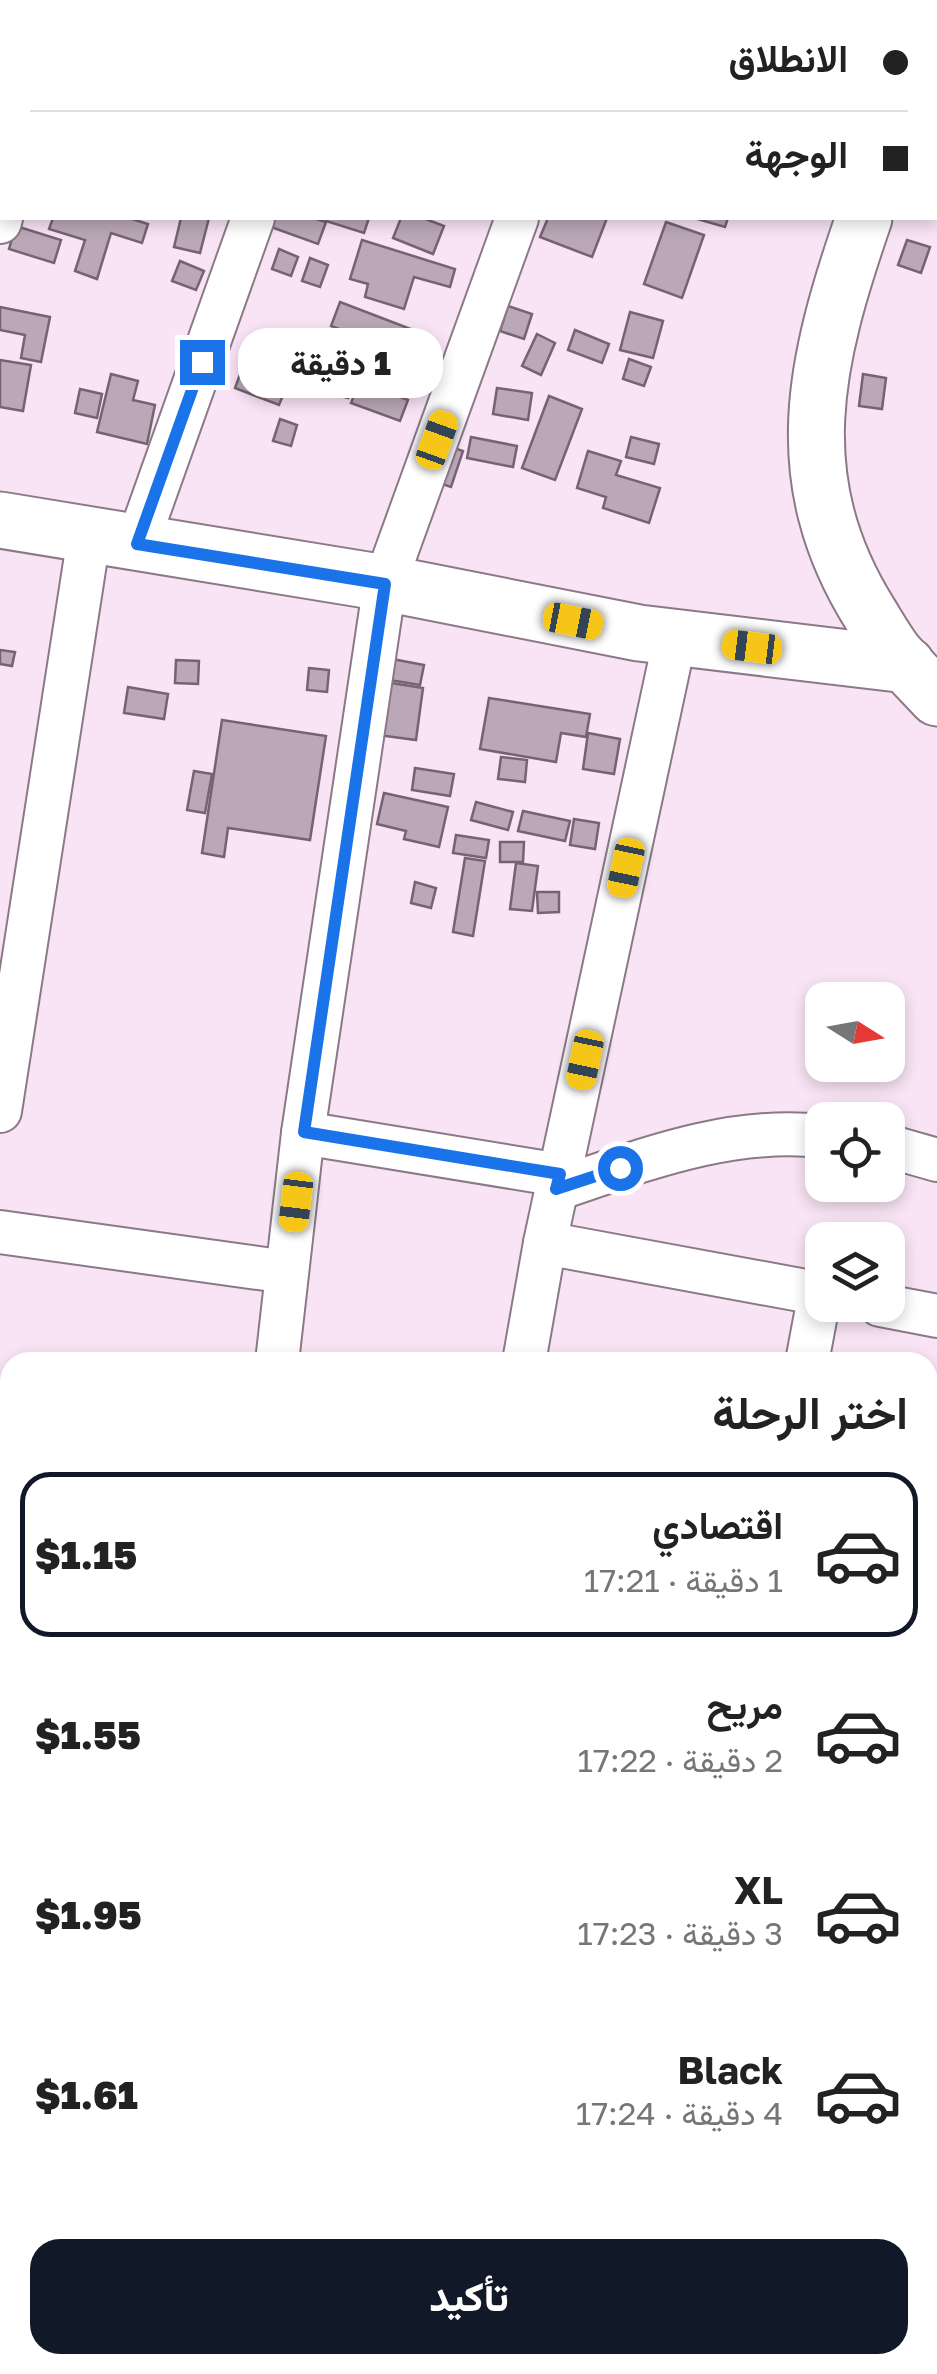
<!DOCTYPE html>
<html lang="ar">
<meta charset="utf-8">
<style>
:root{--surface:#fff;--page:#f6f6f6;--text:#222;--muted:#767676;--line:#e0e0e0;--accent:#111827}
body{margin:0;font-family:"Golos Text",Vazirmatn,sans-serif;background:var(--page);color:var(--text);direction:rtl;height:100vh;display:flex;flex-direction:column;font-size:38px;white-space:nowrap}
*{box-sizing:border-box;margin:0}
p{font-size:32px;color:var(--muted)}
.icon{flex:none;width:55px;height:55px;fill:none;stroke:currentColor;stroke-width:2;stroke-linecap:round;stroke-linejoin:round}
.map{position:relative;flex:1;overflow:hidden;direction:ltr}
.side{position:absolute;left:0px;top:1352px;width:938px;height:1022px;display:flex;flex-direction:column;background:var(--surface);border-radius:30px 30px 0 0;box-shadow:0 5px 15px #0003;direction:rtl}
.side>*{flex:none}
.hud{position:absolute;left:0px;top:0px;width:938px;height:220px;box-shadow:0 5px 15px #0003;direction:rtl;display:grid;align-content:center;height:220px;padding:0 30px;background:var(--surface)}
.needle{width:65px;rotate:101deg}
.buttons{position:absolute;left:805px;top:982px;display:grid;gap:20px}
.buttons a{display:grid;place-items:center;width:100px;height:100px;border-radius:20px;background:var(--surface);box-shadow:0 5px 15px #0003;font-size:50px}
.end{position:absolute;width:45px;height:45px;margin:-22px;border:12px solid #1a73e8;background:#fff;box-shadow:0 0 0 5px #fff}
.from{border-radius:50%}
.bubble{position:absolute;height:70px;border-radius:30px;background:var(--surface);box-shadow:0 5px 15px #0003;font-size:32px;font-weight:800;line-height:70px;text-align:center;direction:rtl}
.car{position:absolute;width:30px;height:60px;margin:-30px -15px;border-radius:12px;box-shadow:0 0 8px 2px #0007;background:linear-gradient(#f5c518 24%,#345 0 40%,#f5c518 0 76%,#345 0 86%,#f5c518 0)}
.hud b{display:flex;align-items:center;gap:35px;height:95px;font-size:38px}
.hud b+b{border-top:2px solid var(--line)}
.hud i{width:25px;height:25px;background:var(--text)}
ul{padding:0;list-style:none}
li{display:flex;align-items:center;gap:30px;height:165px;margin:0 20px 15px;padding:0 10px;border:5px solid transparent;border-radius:30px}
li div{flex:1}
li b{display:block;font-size:38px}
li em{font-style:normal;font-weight:800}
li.on{border-color:var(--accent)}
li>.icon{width:90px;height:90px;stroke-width:1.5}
h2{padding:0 30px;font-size:45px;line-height:120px}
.action{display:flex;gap:20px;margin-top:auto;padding:20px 30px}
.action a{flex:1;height:115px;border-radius:30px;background:var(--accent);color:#fff;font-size:40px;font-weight:800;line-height:115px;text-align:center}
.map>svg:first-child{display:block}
.building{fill:#baa7b7;stroke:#756372;stroke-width:2.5}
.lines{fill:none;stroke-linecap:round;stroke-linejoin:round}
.street-casing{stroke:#8b7989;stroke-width:46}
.secondary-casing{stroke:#8b7989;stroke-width:59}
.street{stroke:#fff;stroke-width:42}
.secondary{stroke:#fff;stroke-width:55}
.route{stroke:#1a73e8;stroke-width:12}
</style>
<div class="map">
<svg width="937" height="2374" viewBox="0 0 937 2374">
<rect width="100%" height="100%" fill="#f8e4f5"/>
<!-- building -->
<g class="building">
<path d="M 53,218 L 129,218 L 148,224 L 142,243 L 111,233 L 97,279 L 75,271 L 85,240 L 49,229 Z"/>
<path d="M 181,218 L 209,218 L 200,253 L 174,247 Z"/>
<path d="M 275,218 L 313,218 L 326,222 L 318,244 L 271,227 Z"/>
<path d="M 327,218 L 369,218 L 364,233 L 326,221 Z"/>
<path d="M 401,218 L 423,218 L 444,226 L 433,254 L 393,238 Z"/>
<path d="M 548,218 L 607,218 L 592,257 L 540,237 Z"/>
<path d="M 694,218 L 728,218 L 725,227 Z"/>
<path d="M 666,222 L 704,235 L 682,298 L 644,284 Z"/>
<path d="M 16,226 L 61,240 L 54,263 L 9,249 Z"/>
<path d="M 362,240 L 455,269 L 450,287 L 414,277 L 404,309 L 365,297 L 368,284 L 350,279 Z"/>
<path d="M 907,240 L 930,247 L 921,273 L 898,265 Z"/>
<path d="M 279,249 L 298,257 L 291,276 L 272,269 Z"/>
<path d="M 310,258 L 328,265 L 320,287 L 302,281 Z"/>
<path d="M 180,261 L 204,271 L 196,290 L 172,281 Z"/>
<path d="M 340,302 L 421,333 L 412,356 L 331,326 Z"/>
<path d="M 508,306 L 532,314 L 524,339 L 500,331 Z"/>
<path d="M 0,307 L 50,317 L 41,362 L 21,358 L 25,335 L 0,330 Z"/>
<path d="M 630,312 L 663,321 L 653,358 L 620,350 Z"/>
<path d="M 575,330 L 609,344 L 602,363 L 568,350 Z"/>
<path d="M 537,334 L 555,343 L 541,375 L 522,366 Z"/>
<path d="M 629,359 L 651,367 L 644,386 L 623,379 Z"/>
<path d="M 0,360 L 31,365 L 23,411 L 0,407 Z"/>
<path d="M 243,366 L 288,383 L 279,405 L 235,388 Z"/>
<path d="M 314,367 L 352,376 L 348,398 L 308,388 Z"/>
<path d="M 111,374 L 138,381 L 133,400 L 155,405 L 147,444 L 97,432 Z"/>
<path d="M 863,374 L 886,378 L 882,409 L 859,406 Z"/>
<path d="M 360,381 L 408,400 L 400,421 L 351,403 Z"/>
<path d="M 497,388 L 532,393 L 528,420 L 493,414 Z"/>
<path d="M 80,389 L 102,394 L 97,418 L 75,413 Z"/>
<path d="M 549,396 L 582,409 L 555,480 L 522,468 Z"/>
<path d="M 280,419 L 297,425 L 291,446 L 273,441 Z"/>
<path d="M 471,437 L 517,446 L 513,467 L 467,458 Z"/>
<path d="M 631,437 L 659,444 L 654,464 L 626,457 Z"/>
<path d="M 442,444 L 463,451 L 451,487 L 430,480 Z"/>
<path d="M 588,451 L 621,461 L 616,475 L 660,488 L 649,523 L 603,508 L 606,497 L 577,488 Z"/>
<path d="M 0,650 L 15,652 L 12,666 L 0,664 Z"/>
<path d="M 387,658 L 424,665 L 420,685 L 383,679 Z"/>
<path d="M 176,660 L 199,661 L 198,684 L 175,683 Z"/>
<path d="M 309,668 L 329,670 L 327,692 L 307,690 Z"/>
<path d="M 385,682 L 423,688 L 416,740 L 378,735 Z"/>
<path d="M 128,687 L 168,694 L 164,719 L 124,713 Z"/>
<path d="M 489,698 L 590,714 L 586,737 L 561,733 L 556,762 L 480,749 Z"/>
<path d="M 222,720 L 326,736 L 310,840 L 228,828 L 224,857 L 202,853 Z"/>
<path d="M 588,733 L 620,739 L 614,774 L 583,769 Z"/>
<path d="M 501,757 L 527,760 L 525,782 L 498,779 Z"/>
<path d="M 415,768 L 454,774 L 450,796 L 412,790 Z"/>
<path d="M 194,771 L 212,774 L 205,813 L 187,810 Z"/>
<path d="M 384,793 L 448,807 L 439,847 L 404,839 L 406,831 L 377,824 Z"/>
<path d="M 476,802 L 513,812 L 508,830 L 471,820 Z"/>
<path d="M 523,811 L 570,821 L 565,841 L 518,831 Z"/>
<path d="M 574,819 L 599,823 L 595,849 L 570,845 Z"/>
<path d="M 456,835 L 489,840 L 486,858 L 453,853 Z"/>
<path d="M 500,842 L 524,842 L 523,862 L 500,862 Z"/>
<path d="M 465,858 L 485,861 L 473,936 L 453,932 Z"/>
<path d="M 516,863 L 538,866 L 532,911 L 510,909 Z"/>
<path d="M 415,882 L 436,888 L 431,908 L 411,903 Z"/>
<path d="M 537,892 L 559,892 L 559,912 L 538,913 Z"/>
</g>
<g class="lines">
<defs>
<g id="street">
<path d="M 76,2 L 77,0"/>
<path d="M 327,2 L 328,0"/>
<path d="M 595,2 L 596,0"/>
<path d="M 0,99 L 2,100"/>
<path d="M 0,222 L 2,214"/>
<path d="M 137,544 L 253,218"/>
<path d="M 0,1111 L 89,537"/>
<path d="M 303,1133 L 560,1175"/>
<path d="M 888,1146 L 937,1160"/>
<path d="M 557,1189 C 644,1160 729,1126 822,1136"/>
<path d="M 0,1232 L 287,1272"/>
<path d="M 545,1243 L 822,1294"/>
<path d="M 880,1305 L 937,1316"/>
<path d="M 277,1362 L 303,1133 L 385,583 L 517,218"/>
<path d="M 524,1362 L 545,1243 L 675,638"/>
<path d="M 807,1362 L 820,1293"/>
<path d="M 928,1515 L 937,1516"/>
<path d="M 928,1792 L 937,1793"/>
<path d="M 0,1821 L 10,1822"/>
<path d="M 928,2096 L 937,2098"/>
<path d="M 140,2374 L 141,2365"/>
<path d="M 390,2374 L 391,2365"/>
<path d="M 668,2374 L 670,2365"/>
<path d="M 931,2374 L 937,2329"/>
</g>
<g id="secondary">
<path d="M 876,0 L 882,2"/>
<path d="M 935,9 L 937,3"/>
<path d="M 864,218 C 815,360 785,478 870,614 C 878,627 886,641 895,653 C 908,668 923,683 937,698"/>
<path d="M 0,520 L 385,583 L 639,633 L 907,665"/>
</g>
</defs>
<!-- street casing -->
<use href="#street" class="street-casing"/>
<!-- secondary casing -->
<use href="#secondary" class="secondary-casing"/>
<!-- street -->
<use href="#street" class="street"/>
<!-- secondary -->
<use href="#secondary" class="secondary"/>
</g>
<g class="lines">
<!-- route -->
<path class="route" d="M 202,362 L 137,544 L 385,584 L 304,1132 L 560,1174 L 556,1189 L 620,1168"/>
</g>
</svg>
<div class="buttons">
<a><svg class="needle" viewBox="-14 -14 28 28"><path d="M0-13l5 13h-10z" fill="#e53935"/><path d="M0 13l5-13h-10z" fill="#767676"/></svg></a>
<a><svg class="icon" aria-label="locate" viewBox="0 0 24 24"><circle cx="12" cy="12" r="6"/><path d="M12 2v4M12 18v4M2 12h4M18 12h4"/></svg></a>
<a><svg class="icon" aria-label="layers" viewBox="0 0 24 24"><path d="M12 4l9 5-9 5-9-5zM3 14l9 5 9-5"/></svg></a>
</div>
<i class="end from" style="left:620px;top:1168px"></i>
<i class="end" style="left:202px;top:362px"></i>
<div class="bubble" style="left:238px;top:328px;width:205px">1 دقيقة</div>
<i class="car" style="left:437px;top:440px;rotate:20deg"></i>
<i class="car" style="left:573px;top:621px;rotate:101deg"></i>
<i class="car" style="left:752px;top:647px;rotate:277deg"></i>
<i class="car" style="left:626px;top:868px;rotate:192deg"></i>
<i class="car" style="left:585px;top:1060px;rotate:192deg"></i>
<i class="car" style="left:296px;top:1202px;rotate:187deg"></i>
<div class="hud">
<b><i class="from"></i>الانطلاق</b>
<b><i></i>الوجهة</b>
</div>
<section class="side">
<h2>اختر الرحلة</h2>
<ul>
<li class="on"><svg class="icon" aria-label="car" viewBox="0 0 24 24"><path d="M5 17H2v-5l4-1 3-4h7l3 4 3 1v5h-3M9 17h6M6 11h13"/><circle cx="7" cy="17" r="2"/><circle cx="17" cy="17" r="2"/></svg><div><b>اقتصادي</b><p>1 دقيقة · 17:21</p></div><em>$1.15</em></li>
<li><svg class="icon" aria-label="car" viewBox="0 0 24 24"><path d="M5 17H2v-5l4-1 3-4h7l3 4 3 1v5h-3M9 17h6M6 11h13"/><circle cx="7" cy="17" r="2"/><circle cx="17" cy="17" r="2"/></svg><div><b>مريح</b><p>2 دقيقة · 17:22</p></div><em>$1.55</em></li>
<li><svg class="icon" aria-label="car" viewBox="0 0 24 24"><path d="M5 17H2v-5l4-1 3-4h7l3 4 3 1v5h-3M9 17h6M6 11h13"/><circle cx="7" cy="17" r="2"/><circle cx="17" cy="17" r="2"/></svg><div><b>XL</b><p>3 دقيقة · 17:23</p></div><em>$1.95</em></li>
<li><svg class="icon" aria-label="car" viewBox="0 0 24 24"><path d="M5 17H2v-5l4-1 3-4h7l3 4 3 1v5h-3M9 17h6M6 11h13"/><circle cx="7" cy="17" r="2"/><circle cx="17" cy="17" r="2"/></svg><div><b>Black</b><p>4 دقيقة · 17:24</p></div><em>$1.61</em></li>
</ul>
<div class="action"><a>تأكيد</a></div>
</section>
</div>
